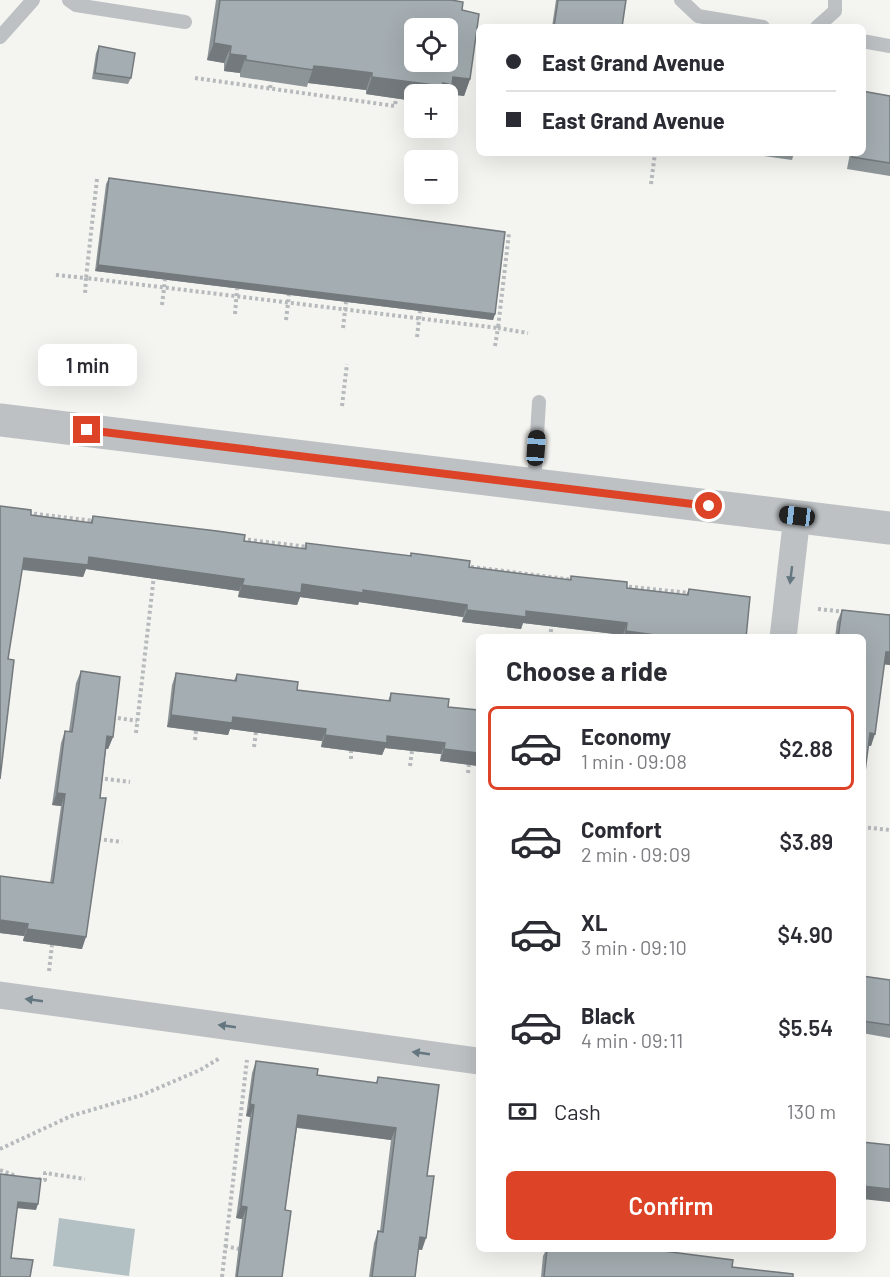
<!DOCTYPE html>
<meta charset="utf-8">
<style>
:root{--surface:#fff;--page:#f2f2f3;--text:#2b2b33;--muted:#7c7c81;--line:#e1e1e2;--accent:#dc4327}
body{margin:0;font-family:Barlow,sans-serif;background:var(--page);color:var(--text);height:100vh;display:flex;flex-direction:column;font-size:22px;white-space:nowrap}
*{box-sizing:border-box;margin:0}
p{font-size:20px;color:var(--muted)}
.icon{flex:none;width:33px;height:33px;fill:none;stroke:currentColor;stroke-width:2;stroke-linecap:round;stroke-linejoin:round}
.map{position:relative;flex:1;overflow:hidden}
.side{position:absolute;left:476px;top:634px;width:390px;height:618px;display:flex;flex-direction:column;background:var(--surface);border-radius:9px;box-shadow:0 6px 24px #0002}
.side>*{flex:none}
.banner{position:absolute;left:476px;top:24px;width:390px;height:132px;border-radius:9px;box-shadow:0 6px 24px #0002;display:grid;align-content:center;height:132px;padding:0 30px;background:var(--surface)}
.buttons{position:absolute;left:404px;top:18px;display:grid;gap:12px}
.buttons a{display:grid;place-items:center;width:54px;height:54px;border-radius:9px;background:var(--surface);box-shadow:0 6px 24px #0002;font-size:30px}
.end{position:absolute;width:27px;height:27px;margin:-14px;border:8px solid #dc4327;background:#fff;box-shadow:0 0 0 3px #fff}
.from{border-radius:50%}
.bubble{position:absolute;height:42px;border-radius:9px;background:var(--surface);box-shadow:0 6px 24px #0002;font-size:20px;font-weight:600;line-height:42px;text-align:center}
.car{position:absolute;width:18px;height:36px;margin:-18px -9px;border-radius:8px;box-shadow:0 0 4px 2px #0007;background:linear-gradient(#222 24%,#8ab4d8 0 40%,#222 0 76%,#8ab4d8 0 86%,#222 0)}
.banner b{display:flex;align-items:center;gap:21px;height:57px;font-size:22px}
.banner b+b{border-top:2px solid var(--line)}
.banner i{width:15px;height:15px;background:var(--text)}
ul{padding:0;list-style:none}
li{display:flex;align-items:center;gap:18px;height:84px;margin:0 12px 9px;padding:0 18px;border:3px solid transparent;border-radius:9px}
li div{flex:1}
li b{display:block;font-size:22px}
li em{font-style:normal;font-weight:600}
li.on{border-color:var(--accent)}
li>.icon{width:54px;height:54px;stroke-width:1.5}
h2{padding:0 30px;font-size:27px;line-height:72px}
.pay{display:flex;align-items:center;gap:15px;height:66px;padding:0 30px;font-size:22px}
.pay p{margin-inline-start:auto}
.cta{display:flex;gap:12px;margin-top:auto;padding:12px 30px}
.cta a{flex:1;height:69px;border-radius:9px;background:var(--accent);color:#fff;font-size:24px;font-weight:600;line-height:69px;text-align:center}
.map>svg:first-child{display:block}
.water{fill:#b3c1c4}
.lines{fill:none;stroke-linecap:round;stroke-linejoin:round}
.path{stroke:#b7babc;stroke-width:4;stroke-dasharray:3 3;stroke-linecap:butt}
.service{stroke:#bdc1c4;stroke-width:14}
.minor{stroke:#bdc1c4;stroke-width:27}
.tertiary{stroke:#bdc1c4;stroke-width:33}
.wall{fill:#8d9598}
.shaded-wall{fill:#73797c}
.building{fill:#a4adb1;stroke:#73797c;stroke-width:1.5;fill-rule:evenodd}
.oneway{fill:#647680}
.route{stroke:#dc4327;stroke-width:8}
</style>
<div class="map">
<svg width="890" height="1277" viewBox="0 0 890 1277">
<rect width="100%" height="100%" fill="#f4f4f0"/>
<!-- water -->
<path class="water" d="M 59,1218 L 135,1229 L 129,1276 L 53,1266 Z"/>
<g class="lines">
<!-- path -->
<g class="path">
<path d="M 195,78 L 395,106 L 396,98"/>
<path d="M 270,88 L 271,82"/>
<path d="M 97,179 L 86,278 L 498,328 L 509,233"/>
<path d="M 651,184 L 655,153"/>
<path d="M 56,275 L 86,278 L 85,294"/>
<path d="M 162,305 L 165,280"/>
<path d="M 235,314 L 237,289"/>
<path d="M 286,320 L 289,295"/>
<path d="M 343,328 L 346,302"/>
<path d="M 417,337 L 420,311"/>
<path d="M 495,346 L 498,328 L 528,333"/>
<path d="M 342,406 L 347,364"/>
<path d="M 28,513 L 95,521"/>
<path d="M 242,539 L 309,547"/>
<path d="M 465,566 L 574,580"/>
<path d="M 623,586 L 690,593"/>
<path d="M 818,609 L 846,612"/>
<path d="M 550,638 L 552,623"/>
<path d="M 112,717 L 137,721"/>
<path d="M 136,733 L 154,575"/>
<path d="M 195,740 L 196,731"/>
<path d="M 254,747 L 256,732"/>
<path d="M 351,759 L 351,751"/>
<path d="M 410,766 L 412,751"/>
<path d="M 468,773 L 469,765"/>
<path d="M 99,778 L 130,782"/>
<path d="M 862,827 L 890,830"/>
<path d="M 98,839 L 122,842"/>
<path d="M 49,971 L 52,945"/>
<path d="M 0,1149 L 71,1116 L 142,1095 L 200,1070 L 220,1058"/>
<path d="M 0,1170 L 16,1176"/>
<path d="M 38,1179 L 45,1180 L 45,1173 L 85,1179"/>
<path d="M 225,1246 L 239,1249"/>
<path d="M 222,1277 L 247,1060"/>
</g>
<!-- service -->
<g class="service">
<path d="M 69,0 L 76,5 L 185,22"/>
<path d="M 681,0 L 698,16 L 763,27"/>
<path d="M 817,27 L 835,11 L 835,0"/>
<path d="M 0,37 L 33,0"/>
<path d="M 862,41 L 890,46"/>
<path d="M 534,484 L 539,402"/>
</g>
<!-- minor -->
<g class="minor">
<path d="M 783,638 L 797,516"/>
<path d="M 0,995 L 478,1061"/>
</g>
<!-- tertiary -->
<path class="tertiary" d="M 0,420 L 890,528"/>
</g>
<!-- wall -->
<g class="wall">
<path d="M 216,0 L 451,0 L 462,10 L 470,79 L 464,96 L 449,94 L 447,99 L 447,94 L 414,94 L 414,101 L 366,94 L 366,90 L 317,84 L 308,83 L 307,87 L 240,77 L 240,73 L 224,71 L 224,63 L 207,60 Z"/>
<path d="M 556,0 L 626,0 L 622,27 L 552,27 Z"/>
<path d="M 99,46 L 131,78 L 128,84 L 92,79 L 96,53 Z"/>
<path d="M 890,96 L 890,176 L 847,169 L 850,153 L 862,153 Z"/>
<path d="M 743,153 L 794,153 L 792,160 Z"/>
<path d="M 109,178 L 495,314 L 493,320 L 95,271 L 106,184 Z"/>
<path d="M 0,506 L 31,515 L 90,523 L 93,516 L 244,541 L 304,549 L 306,543 L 410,556 L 411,553 L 469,567 L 570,580 L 571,576 L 627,588 L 686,595 L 689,589 L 746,638 L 622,638 L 623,635 L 523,623 L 521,629 L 462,622 L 463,617 L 359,602 L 358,605 L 300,597 L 297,605 L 238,597 L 239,591 L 86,569 L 83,577 L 22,570 L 8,659 L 0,779 Z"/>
<path d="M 842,610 L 890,615 L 890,665 L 884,664 L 871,746 L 868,746 L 862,638 L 835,638 L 837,622 Z"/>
<path d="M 81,671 L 113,737 L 108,749 L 106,749 L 82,949 L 23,941 L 24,936 L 0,933 L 0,876 L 50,883 L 61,806 L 52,805 L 61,743 L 65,731 L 69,731 L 76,683 Z"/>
<path d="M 176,673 L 234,680 L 237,674 L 297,690 L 388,701 L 391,693 L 448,707 L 478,710 L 478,766 L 440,761 L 441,754 L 385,748 L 382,755 L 321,747 L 322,741 L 230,729 L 228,735 L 167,727 L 172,685 Z"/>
<path d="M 862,976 L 890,980 L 890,1038 L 862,1033 Z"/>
<path d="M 256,1061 L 317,1075 L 376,1083 L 378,1077 L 427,1176 L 422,1250 L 418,1249 L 415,1277 L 369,1277 L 374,1243 L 378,1231 L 380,1231 L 391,1140 L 297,1128 L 285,1210 L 282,1277 L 235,1277 L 242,1219 L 236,1218 L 250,1117 L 246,1116 L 252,1073 Z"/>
<path d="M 546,1250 L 655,1250 L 732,1267 L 793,1277 L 541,1277 L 543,1256 Z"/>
</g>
<!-- shaded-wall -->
<g class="shaded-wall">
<path d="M 214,43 L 231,46 L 224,63 L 207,60 Z"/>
<path d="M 230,54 L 246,56 L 240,73 L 224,71 Z"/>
<path d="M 314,66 L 372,73 L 366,90 L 308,83 Z"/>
<path d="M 372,77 L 442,86 L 439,94 L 414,94 L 414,101 L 366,94 Z"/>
<path d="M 453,77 L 470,79 L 464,96 L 449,94 L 452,85 Z"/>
<path d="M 98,265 L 495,314 L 493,320 L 95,271 Z"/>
<path d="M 89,557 L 244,579 L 239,591 L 86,569 L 83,577 L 19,569 L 24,558 Z"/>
<path d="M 302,584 L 363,590 L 467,605 L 463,617 L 359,602 L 358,605 L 300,597 L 297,605 L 238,597 L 242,585 Z"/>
<path d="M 467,610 L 526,611 L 627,623 L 623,635 L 523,623 L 521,629 L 462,622 Z"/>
<path d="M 626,631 L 677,638 L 623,638 Z"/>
<path d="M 886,652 L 890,652 L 890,665 L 881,664 Z"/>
<path d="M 171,715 L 233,717 L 326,729 L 322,741 L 230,729 L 228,735 L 167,727 Z"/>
<path d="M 870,733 L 875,734 L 871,746 L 865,745 Z"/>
<path d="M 325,735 L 387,736 L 445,743 L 441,754 L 385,748 L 382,755 L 321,747 Z"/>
<path d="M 107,736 L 113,737 L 108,749 L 103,748 Z"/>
<path d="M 444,749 L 478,753 L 478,766 L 440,761 Z"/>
<path d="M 57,793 L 65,794 L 61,806 L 52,805 Z"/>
<path d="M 0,920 L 28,924 L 24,936 L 0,933 Z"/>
<path d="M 27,929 L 86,937 L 82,949 L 23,941 Z"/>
<path d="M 250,1104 L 254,1105 L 250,1117 L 246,1116 Z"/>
<path d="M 298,1115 L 396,1128 L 391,1140 L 294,1127 Z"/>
<path d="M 862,1186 L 890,1189 L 890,1202 L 862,1199 Z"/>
<path d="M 18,1202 L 38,1204 L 36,1210 L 15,1208 Z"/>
<path d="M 241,1206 L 247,1207 L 242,1219 L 236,1218 Z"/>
<path d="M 420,1237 L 426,1238 L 422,1250 L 415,1249 Z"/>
</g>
<!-- building -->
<g class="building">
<path d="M 220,0 L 451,0 L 463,2 L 462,10 L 479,14 L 470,79 L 453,77 L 452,85 L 443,83 L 442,86 L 372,77 L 372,73 L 324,67 L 314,66 L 313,70 L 246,60 L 246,56 L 230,54 L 231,46 L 214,43 ZM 414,28 L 447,28 L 447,62 L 414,62 Z"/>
<path d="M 558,0 L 626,0 L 622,27 L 554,27 Z"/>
<path d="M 99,46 L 135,53 L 131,78 L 95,73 Z"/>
<path d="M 862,91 L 890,96 L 890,163 L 852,157 L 852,153 L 862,153 Z"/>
<path d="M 109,178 L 505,232 L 495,314 L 98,265 Z"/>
<path d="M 0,506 L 31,510 L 31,515 L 92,523 L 93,516 L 217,531 L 245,535 L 244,541 L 306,549 L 306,543 L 411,556 L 411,553 L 470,561 L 469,567 L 571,580 L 571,576 L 627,582 L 627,588 L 688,595 L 689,589 L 750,597 L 746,638 L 677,638 L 626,631 L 627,623 L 526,611 L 526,617 L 467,610 L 467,605 L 363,590 L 363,593 L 302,584 L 301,593 L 242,585 L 244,579 L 89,557 L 88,565 L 24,558 L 8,659 L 14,660 L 0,779 Z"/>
<path d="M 842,610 L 890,615 L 890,652 L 886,652 L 875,734 L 870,733 L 862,795 L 862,638 L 838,638 Z"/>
<path d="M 81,671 L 120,677 L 113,737 L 107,736 L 100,798 L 106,798 L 86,937 L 27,929 L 28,924 L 0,920 L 0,876 L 53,883 L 65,794 L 57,793 L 65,731 L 72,732 Z"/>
<path d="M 176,673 L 236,681 L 237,674 L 298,682 L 297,690 L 390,701 L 391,693 L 449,699 L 448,707 L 478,710 L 478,753 L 444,749 L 445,743 L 387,736 L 387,743 L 325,735 L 326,729 L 233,717 L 232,723 L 171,715 Z"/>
<path d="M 862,976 L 890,980 L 890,1025 L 862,1021 Z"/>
<path d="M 256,1061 L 318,1069 L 317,1075 L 377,1083 L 378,1077 L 439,1085 L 427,1176 L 434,1176 L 426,1238 L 420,1237 L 415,1277 L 372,1277 L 378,1231 L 383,1232 L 396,1128 L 298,1115 L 285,1210 L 291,1211 L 282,1277 L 237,1277 L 247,1207 L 241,1206 L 254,1105 L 250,1104 Z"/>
<path d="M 862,1142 L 890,1145 L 890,1189 L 862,1186 Z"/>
<path d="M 0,1174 L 41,1179 L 38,1204 L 18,1202 L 11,1258 L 33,1260 L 30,1277 L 0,1277 Z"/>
<path d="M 547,1250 L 598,1250 L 608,1251 L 608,1250 L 655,1250 L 733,1260 L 732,1267 L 793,1274 L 793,1277 L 544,1277 Z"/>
</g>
<!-- one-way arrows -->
<defs><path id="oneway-solid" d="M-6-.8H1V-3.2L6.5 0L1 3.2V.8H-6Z" transform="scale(1.5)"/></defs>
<g class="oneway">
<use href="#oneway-solid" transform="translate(791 575) rotate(97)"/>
<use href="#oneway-solid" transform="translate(34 1000) rotate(-172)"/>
<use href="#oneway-solid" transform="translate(227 1026) rotate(-172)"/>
<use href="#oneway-solid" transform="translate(421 1053) rotate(-172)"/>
</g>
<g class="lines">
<!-- route -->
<path class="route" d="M 87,430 L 709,506"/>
</g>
</svg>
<div class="buttons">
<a><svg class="icon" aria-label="locate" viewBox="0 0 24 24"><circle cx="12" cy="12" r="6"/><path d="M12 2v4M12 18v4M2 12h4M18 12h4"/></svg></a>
<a>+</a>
<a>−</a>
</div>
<i class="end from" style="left:709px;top:506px"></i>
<i class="end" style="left:87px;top:430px"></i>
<div class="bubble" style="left:38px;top:344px;width:99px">1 min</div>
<i class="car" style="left:536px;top:448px;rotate:4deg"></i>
<i class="car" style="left:797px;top:516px;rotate:277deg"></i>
<div class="banner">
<b><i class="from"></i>East Grand Avenue</b>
<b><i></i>East Grand Avenue</b>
</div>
<section class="side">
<h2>Choose a ride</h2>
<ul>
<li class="on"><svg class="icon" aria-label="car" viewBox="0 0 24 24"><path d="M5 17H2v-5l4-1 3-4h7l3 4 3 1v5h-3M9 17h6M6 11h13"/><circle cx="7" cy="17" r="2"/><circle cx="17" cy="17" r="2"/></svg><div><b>Economy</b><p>1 min · 09:08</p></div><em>$2.88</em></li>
<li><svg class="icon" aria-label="car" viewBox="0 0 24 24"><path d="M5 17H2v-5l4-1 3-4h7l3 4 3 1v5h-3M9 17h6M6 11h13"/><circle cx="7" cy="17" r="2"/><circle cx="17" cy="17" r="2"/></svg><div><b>Comfort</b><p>2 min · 09:09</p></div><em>$3.89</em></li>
<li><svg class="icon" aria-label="car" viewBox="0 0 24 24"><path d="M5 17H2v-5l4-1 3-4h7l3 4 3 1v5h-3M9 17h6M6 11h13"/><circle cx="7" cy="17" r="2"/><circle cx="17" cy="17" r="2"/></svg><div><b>XL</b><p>3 min · 09:10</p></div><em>$4.90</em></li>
<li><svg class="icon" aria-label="car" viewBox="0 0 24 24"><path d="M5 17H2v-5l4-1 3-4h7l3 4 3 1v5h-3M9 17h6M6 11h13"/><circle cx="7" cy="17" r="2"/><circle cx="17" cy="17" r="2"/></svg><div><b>Black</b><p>4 min · 09:11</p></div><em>$5.54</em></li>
</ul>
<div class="pay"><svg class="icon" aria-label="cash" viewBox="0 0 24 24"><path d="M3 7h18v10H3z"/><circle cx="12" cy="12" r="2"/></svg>Cash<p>130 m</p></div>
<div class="cta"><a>Confirm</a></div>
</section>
</div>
